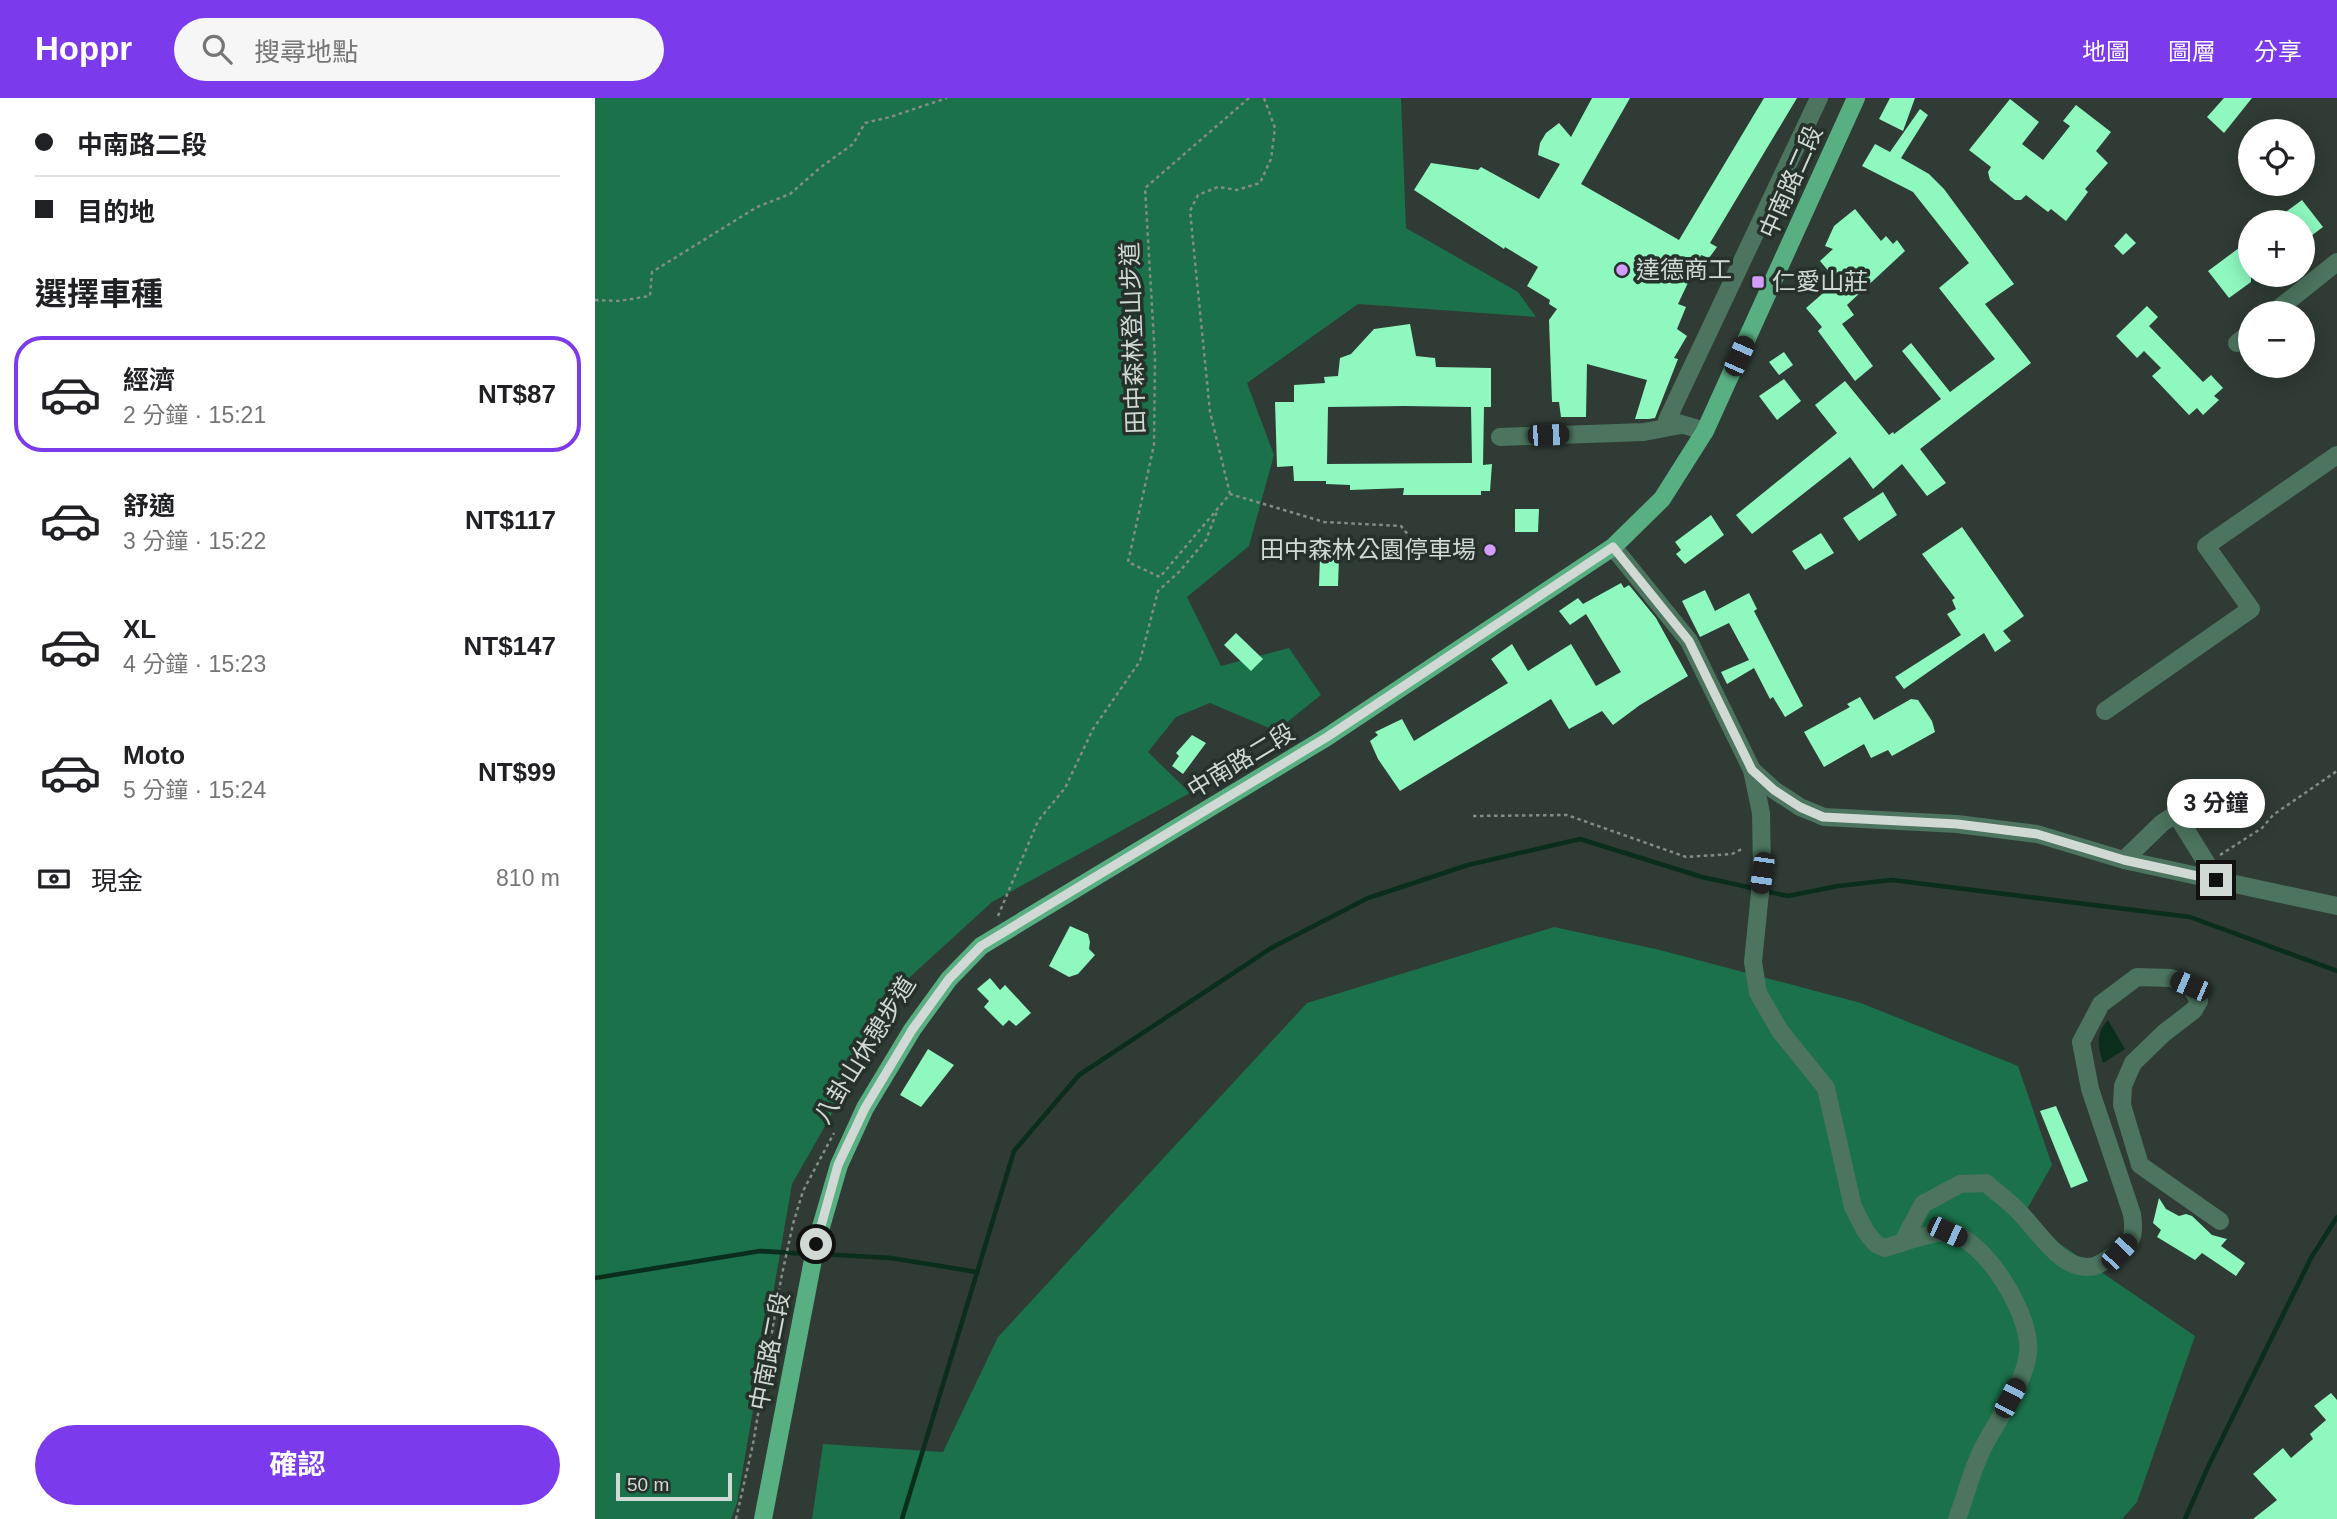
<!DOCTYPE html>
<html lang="zh-TW">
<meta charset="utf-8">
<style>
:root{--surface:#fff;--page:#f6f6f6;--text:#202124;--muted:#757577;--line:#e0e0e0;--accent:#7c3aed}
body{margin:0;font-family:Arial,"Noto Sans TC",sans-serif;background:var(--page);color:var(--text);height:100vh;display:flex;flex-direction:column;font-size:26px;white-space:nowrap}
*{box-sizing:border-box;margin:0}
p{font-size:23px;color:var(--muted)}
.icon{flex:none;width:38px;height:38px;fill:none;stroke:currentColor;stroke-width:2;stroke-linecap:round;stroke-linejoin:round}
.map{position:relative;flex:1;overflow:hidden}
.details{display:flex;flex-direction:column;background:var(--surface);width:595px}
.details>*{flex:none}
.guide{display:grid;align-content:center;height:154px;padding:0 35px;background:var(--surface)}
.fabs{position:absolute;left:1643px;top:21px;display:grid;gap:14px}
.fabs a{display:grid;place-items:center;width:77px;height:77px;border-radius:50%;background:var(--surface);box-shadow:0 4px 18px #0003;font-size:35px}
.scale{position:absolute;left:21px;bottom:18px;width:116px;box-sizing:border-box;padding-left:7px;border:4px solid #d1d9d4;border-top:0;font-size:19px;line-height:24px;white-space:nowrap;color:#d1d9d4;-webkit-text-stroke:5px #25312a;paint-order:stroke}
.end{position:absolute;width:32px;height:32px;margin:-16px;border:9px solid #d1d9d4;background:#111;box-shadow:0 0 0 4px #111}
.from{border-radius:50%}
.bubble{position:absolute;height:49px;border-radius:24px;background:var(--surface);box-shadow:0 4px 18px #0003;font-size:23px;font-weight:700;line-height:49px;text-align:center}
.car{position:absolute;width:21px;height:42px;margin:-21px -10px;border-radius:9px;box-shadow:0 0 5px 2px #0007;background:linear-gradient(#222 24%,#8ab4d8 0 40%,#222 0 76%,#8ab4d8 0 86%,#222 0)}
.guide b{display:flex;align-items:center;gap:24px;height:66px;font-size:26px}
.guide b+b{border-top:2px solid var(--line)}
.guide i{width:18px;height:18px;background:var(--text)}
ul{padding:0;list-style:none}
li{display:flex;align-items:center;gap:21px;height:116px;margin:0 14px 10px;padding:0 21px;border:4px solid transparent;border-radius:28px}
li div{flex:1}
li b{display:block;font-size:26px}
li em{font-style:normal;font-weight:700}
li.active{border-color:var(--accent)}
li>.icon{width:63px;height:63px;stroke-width:1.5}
h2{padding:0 35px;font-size:32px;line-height:84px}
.pay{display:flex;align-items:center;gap:18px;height:77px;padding:0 35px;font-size:26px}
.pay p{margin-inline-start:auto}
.cta{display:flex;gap:14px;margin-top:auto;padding:14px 35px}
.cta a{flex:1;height:80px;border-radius:42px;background:var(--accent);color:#fff;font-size:28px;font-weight:700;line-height:80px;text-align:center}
header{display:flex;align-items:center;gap:42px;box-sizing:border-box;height:98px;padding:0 35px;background:var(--accent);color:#fff}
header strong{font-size:33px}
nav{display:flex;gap:38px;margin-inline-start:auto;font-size:24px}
.search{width:490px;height:63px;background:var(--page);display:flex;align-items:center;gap:18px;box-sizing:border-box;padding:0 24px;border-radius:38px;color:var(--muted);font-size:26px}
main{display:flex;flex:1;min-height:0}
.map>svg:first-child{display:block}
.green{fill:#1a714a}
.water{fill:#0a2d1c}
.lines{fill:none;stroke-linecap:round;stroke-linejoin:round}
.stream{stroke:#0a2d1c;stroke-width:4.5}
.building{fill:#8ef8bf;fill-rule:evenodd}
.path{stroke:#838d87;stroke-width:2.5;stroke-dasharray:3.5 3.5;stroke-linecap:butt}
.minor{stroke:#4c745e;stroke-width:18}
.major{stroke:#58af82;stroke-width:18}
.route{stroke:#d1d9d4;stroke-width:9}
.poi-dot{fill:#d29dfd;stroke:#25312a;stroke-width:2.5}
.labels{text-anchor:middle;stroke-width:7;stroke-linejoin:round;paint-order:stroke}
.street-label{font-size:24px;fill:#d1d9d4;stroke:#25312a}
.poi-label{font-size:24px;fill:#d1d9d4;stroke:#25312a;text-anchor:start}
</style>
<header>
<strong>Hoppr</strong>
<div class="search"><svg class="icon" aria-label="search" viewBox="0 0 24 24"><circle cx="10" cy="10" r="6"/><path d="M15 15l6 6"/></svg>搜尋地點</div>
<nav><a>地圖</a><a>圖層</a><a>分享</a></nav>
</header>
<main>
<section class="details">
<div class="guide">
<b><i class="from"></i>中南路二段</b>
<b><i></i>目的地</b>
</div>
<h2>選擇車種</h2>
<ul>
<li class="active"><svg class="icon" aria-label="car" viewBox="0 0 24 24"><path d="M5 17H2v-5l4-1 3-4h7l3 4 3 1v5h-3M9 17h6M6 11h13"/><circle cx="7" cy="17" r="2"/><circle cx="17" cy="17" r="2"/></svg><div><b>經濟</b><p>2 分鐘 · 15:21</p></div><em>NT$87</em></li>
<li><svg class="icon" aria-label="car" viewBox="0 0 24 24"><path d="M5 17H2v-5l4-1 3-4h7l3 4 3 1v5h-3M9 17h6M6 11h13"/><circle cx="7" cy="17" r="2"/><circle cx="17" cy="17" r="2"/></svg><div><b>舒適</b><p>3 分鐘 · 15:22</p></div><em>NT$117</em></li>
<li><svg class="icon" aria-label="car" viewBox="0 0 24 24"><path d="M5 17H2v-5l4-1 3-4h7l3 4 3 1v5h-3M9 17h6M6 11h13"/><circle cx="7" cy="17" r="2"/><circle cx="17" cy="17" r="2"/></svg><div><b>XL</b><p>4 分鐘 · 15:23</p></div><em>NT$147</em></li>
<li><svg class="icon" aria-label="car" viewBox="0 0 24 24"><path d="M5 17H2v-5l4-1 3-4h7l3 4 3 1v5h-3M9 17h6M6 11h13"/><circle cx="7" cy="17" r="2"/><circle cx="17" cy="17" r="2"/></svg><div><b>Moto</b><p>5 分鐘 · 15:24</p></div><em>NT$99</em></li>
</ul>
<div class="pay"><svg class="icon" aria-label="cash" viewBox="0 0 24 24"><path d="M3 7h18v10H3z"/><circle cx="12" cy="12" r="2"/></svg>現金<p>810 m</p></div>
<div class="cta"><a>確認</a></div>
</section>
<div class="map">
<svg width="1742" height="1421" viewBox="0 0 1742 1421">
<rect width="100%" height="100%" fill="#2f3b34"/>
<!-- green -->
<g class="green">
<path d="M 0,0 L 806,0 L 811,130 L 923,194 L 941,219 L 763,206 L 652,285 L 679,357 L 654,448 L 592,499 L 626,568 L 694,550 L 726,597 L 681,633 L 615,605 L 581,619 L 553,654 L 595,695 L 397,804 L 315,879 L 197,1086 L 142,1405 L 136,1421 L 0,1421 Z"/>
<path d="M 959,829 L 1065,852 L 1266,905 L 1423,968 L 1457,1067 L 1427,1120 L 1600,1238 L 1542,1404 L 1527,1421 L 217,1421 L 228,1346 L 348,1354 L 403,1239 L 712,905 Z"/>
</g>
<!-- water -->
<path class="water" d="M 1513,922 L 1530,951 L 1508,965 C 1503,946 1500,937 1513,922 Z"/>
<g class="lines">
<!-- stream -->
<g class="stream">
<path d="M 1170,793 L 1193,798 L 1243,788 L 1297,782 L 1595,819 L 1742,873"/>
<path d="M 223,1156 L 296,1160 L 382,1174"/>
<path d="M 0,1180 L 165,1153 L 214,1156"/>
<path d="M 307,1421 L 419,1053 L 484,977 L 678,849 L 773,800 L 873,767 L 985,741 L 1107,779 L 1162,791"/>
<path d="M 1590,1421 L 1613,1369 L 1716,1160 L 1742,1119"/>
</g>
</g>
<!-- building -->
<g class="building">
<path d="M 997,0 L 1035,0 L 986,86 L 1084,142 L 1169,0 L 1202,0 L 1115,145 L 1122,149 L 1114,160 L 1106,157 L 1083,206 L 1091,209 L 1082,231 L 1092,238 L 1079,260 L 1083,261 L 1060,320 L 1054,321 L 1040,321 L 1052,282 L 992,266 L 991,319 L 966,319 L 964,304 L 957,304 L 954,222 L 962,211 L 954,206 L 955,202 L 932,188 L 943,169 L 910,149 L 909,151 L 819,92 L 836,65 L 883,72 L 886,69 L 944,101 L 965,66 L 943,57 L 945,45 L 951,35 L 964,25 L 976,39 Z"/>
<path d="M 1295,0 L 1320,0 L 1308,33 L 1284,21 Z"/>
<path d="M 1629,0 L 1657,0 L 1629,35 L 1612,19 Z"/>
<path d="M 1415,1 L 1444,24 L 1427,46 L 1448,62 L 1475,28 L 1468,23 L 1481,7 L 1516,34 L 1501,53 L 1513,65 L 1490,91 L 1493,94 L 1471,123 L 1456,111 L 1453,114 L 1431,97 L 1426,102 L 1420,102 L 1395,82 L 1393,74 L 1396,69 L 1374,52 Z"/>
<path d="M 1325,11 L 1333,17 L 1306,60 L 1334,76 L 1349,91 L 1419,186 L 1390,206 L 1436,265 L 1325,351 L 1351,385 L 1332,398 L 1307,366 L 1278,391 L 1255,359 L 1157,436 L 1141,417 L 1242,335 L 1220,307 L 1250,283 L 1294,337 L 1298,334 L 1299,336 L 1346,301 L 1307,253 L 1316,245 L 1355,294 L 1400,261 L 1344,190 L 1374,165 L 1318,94 L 1267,68 L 1280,46 L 1295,54 Z"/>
<path d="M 1707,102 L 1728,129 L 1708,144 L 1708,124 L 1677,124 Z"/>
<path d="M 1260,111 L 1286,143 L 1291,138 L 1298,146 L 1302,142 L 1310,153 L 1252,207 L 1259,217 L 1247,226 L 1278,268 L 1260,283 L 1223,233 L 1227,229 L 1211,210 L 1242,183 L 1225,163 L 1238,151 L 1230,148 L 1239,128 Z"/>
<path d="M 1531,135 L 1541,145 L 1528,157 L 1519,148 Z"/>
<path d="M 1656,141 L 1656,184 L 1634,200 L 1613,173 Z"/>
<path d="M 1552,208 L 1563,219 L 1554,228 L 1608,284 L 1616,277 L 1628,290 L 1619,298 L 1624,302 L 1608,317 L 1602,310 L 1594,317 L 1557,278 L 1566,270 L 1549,253 L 1542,260 L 1521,238 Z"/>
<path d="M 815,226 L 821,258 L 840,260 L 841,269 L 896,270 L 896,309 L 889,309 L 888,367 L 897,366 L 895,393 L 886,393 L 886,397 L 808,397 L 809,390 L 755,392 L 755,387 L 731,386 L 731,383 L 699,383 L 698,368 L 682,369 L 680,304 L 699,304 L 699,287 L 730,285 L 729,279 L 743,278 L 745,260 L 756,256 L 779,231 ZM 809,308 L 876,309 L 877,365 L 732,366 L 733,309 Z"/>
<path d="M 1189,254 L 1198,267 L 1184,277 L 1174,264 Z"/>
<path d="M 1189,281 L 1206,303 L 1182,322 L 1164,298 Z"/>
<path d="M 1288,394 L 1302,417 L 1264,443 L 1248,420 Z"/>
<path d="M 920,411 L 944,411 L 943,434 L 920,434 Z"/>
<path d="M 1116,417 L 1129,437 L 1090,466 L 1081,456 L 1086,452 L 1080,444 Z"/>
<path d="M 1367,429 L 1429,518 L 1408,533 L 1416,543 L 1400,554 L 1389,535 L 1309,591 L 1300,579 L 1366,537 L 1352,516 L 1361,511 L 1357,502 L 1360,500 L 1327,456 Z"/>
<path d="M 1226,435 L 1239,455 L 1210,472 L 1197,453 Z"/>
<path d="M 725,459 L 744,460 L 743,488 L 724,488 Z"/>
<path d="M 1026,485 L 1029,490 L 1034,487 L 1061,520 L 1093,578 L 1045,607 L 1018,627 L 1007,613 L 974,631 L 956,601 L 805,693 L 783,661 L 775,643 L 783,637 L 780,634 L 807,621 L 819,643 L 913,585 L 896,561 L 917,546 L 933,573 L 976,546 L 1001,588 L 1026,574 L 991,516 L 975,527 L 964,513 L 983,500 L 988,506 Z"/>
<path d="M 1110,492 L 1120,513 L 1154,495 L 1162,511 L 1159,513 L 1208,608 L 1190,619 L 1178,599 L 1175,601 L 1159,570 L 1132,586 L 1126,574 L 1154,562 L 1134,525 L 1105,539 L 1087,503 Z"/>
<path d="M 641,535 L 668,561 L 656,573 L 629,547 Z"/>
<path d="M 1265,599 L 1279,622 L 1316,601 L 1323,602 L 1337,623 L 1340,634 L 1297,658 L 1293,652 L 1276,660 L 1269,646 L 1229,669 L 1209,634 L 1255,609 L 1252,606 Z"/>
<path d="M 597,637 L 611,645 L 588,676 L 577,668 L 584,658 L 581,655 Z"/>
<path d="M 475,828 L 493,836 L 495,844 L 494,851 L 500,857 L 483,876 L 474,879 L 454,868 Z"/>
<path d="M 395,880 L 405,892 L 410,887 L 436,915 L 421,928 L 414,922 L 408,928 L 389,909 L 394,903 L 382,891 Z"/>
<path d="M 333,951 L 359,967 L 326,1009 L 305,997 Z"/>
<path d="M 1461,1008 L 1493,1083 L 1476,1090 L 1445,1013 Z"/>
<path d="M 1564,1100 L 1571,1111 L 1584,1118 L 1591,1116 L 1597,1118 L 1617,1137 L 1632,1141 L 1626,1148 L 1650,1165 L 1641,1178 L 1607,1155 L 1600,1162 L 1562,1139 L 1566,1132 L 1558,1125 Z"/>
<path d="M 1736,1295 L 1742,1302 L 1742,1421 L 1658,1421 L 1682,1402 L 1658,1376 L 1688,1350 L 1696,1360 L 1718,1341 L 1715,1336 L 1731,1322 L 1719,1308 Z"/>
</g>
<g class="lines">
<!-- path -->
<g class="path">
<path d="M 654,0 L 550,90 L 560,260 L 559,347 L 533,464 L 565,479 L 635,396 L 729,424 L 806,428 L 818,443"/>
<path d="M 0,202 L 24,203 L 55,198 L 57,174 L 162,109 L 195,96 L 226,69 L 258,46 L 270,25 L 295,19 L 352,0"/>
<path d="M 635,396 L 615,314 L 595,113 L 603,97 L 623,89 L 642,92 L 665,85 L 676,61 L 680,30 L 669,0"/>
<path d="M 1596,707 L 1605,701"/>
<path d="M 878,718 L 972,717 L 1091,759 L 1137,756 L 1149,750"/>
<path d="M 1625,757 L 1667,730 L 1678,717 L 1742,673"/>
<path d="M 403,818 L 443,723 L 470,690 L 498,631 L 545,563 L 563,493 L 584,474 L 611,442 L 623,411"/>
<path d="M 141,1421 L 158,1346 L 186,1181 L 198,1126 L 208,1093 L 239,1035"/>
</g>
<!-- minor -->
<g class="minor">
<path d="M 1678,215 L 1742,164"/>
<path d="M 1642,245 L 1656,234"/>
<path d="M 1110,333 L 1072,322 L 1224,0"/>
<path d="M 905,339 L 1049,334 L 1086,327"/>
<path d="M 1018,449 L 1094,543 L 1157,672 L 1166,715 L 1167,775 L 1158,864 L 1163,895 L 1185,933 L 1231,990 L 1258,1109 L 1271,1134 L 1281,1146 L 1290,1150 C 1302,1146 1341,1133 1352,1134 C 1390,1139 1438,1220 1433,1255 C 1429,1289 1399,1325 1385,1356 C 1376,1376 1370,1400 1362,1421"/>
<path d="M 1510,613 L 1656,511 L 1611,448 L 1742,357"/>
<path d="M 1157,672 L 1179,692 L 1205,709 L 1229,719 L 1362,726 L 1442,736 L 1529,762 L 1742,808"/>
<path d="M 1529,762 L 1567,725 L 1581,716 L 1612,766"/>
<path d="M 1307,1145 L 1328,1106 L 1365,1086 L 1391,1085 C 1402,1095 1414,1103 1424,1114 C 1444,1133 1467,1176 1500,1168 C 1506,1166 1514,1160 1519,1157 C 1538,1147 1540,1136 1537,1116 L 1495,991 L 1486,944 L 1506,906 L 1542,879 L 1576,880 L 1595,888 L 1604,903 L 1599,912 L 1569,935 L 1538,965 L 1528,988 L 1527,1007 L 1545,1067 L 1625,1123"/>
</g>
<!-- major -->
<path class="major" d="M 168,1421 L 221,1146 L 244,1067 L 270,1010 L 317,932 L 354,881 L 386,848 L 732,639 L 1018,449 L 1067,401 L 1110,333 L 1261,0"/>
</g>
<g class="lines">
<!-- route -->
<path class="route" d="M 221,1146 L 243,1067 L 270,1010 L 317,932 L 354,881 L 386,848 L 732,639 L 1018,449 L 1094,543 L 1157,672 L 1179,692 L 1205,709 L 1228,719 L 1362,726 L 1442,736 L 1529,762 L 1621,782"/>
</g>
<!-- markers -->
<g class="poi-dot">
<circle cx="1027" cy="172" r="7"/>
<rect x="1156" y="177" width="14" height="14" rx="3.5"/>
<circle cx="895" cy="452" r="7"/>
</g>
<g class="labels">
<!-- street labels -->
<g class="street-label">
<text transform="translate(1196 84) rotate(-66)" y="8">中南路二段</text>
<text transform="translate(538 240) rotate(-92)" y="8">田中森林登山步道</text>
<text transform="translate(646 663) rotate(-31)" y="8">中南路二段</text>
<text transform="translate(270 952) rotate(-58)" y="8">八卦山休憩步道</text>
<text transform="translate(175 1253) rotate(-79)" y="8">中南路二段</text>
</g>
<!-- poi labels -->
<g class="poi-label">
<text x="1041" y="180">達德商工</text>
<text x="1177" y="192">仁愛山莊</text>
<text x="881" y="460" text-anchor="end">田中森林公園停車場</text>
</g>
</g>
</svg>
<div class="fabs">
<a><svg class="icon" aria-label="locate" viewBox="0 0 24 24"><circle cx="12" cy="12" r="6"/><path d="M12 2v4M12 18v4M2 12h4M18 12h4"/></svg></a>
<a>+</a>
<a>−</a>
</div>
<div class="scale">50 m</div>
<i class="end from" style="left:221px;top:1146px"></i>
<i class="end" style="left:1621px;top:782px"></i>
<div class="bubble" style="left:1572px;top:681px;width:98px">3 分鐘</div>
<i class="car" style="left:1144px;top:258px;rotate:24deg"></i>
<i class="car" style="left:953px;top:337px;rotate:88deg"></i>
<i class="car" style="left:1167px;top:775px;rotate:188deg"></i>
<i class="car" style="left:1595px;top:888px;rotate:293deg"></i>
<i class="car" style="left:1352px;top:1134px;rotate:115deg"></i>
<i class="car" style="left:1524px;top:1154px;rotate:43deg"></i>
<i class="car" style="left:1415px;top:1300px;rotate:28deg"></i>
</div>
</main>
